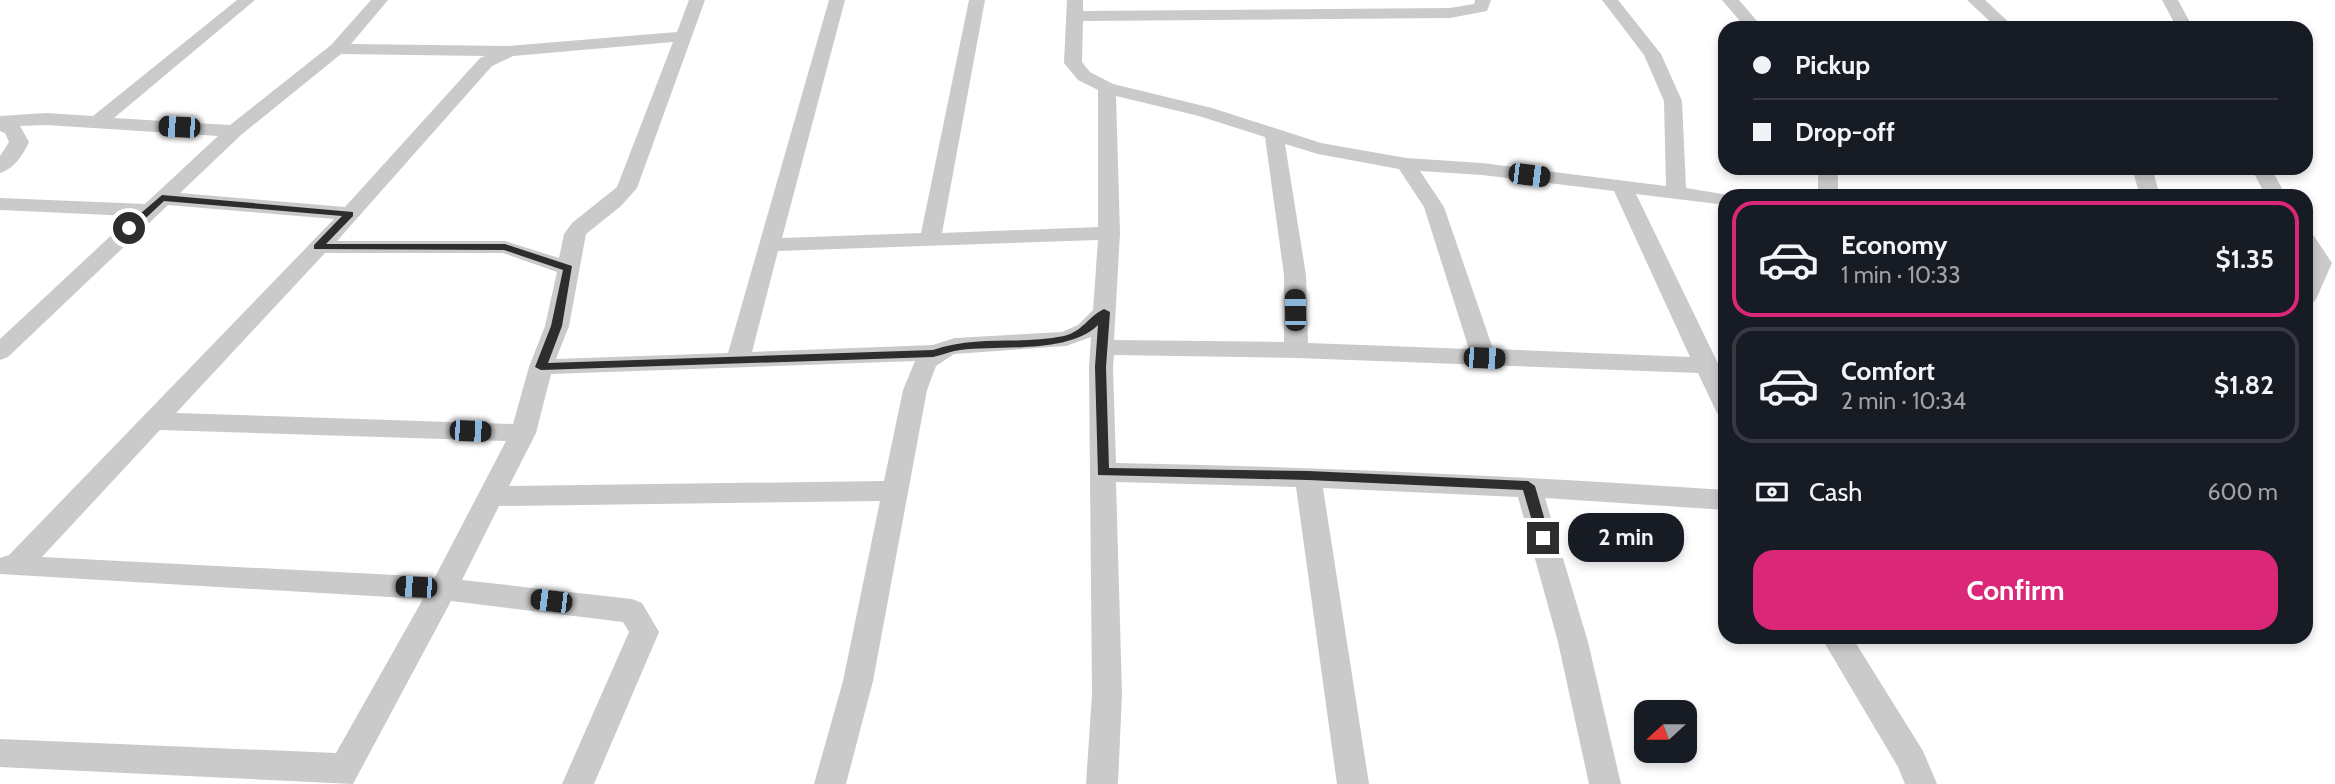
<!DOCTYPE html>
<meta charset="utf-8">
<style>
:root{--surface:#171b24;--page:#242831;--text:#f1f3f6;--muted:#9ea1a6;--line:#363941;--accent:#db2777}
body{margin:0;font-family:Cabin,sans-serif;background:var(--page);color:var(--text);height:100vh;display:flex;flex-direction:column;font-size:26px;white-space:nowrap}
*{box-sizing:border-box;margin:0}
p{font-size:23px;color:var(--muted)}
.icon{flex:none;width:38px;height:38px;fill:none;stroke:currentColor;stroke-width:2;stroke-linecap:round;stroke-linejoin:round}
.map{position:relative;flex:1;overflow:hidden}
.drawer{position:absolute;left:1718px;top:189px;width:595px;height:455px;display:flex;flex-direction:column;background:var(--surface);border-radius:21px;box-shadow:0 4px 10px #0003}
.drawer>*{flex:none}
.guide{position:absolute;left:1718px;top:21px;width:595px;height:154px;border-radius:21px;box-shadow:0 4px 10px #0003;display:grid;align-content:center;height:154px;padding:0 35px;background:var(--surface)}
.needle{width:46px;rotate:249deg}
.fabs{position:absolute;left:1634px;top:700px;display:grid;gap:14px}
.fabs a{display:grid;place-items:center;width:63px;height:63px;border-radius:14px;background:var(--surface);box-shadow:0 4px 10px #0003;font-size:35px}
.end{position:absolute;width:32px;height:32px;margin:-16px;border:9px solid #2d2d2d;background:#fff;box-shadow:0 0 0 4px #fff}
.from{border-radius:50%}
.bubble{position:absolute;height:49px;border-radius:21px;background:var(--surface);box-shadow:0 4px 10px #0003;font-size:23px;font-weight:700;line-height:49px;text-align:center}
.car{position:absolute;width:21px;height:42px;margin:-21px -10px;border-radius:9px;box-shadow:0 0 5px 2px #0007;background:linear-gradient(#222 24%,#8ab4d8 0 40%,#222 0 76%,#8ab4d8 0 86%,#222 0)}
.guide b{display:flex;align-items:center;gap:24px;height:66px;font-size:26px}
.guide b+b{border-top:2px solid var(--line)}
.guide i{width:18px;height:18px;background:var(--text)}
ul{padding:12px 0 0;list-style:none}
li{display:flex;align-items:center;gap:21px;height:116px;margin:0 14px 10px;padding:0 21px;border:4px solid var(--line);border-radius:21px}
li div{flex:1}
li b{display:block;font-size:26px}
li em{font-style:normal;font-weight:700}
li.active{border-color:var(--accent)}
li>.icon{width:63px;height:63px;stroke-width:1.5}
.pay{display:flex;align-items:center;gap:18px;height:77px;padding:0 35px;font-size:26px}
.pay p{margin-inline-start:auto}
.button{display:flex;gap:14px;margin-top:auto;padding:14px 35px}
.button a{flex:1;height:80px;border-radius:21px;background:var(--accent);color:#fff;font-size:28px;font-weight:700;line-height:80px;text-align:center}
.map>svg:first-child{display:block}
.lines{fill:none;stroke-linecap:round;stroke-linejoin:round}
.street{fill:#cacaca;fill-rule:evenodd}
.route{fill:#2d2d2d}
</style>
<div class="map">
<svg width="2335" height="784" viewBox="0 0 2335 784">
<rect width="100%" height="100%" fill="#fff"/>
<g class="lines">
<!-- street -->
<g class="street">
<path d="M 237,0 L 255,0 L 114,118 L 230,125 L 331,45 L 371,0 L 388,0 L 351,44 L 508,46 L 677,32 L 689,0 L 705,0 L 637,188 L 621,206 L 586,234 L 569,326 L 556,359 L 728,353 L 829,0 L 845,0 L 782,238 L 921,233 L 969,0 L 985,0 L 942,233 L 1098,227 L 1098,90 L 1078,80 L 1064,63 L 1067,0 L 1083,0 L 1083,11 L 1450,8 L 1474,4 L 1475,0 L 1491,0 L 1487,11 L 1450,18 L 1083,21 L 1082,62 L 1090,72 L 1113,84 L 1212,108 L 1321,143 L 1406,158 L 1482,163 L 1666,186 L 1664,101 L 1644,55 L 1602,0 L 1618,0 L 1661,54 L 1682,101 L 1686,188 L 1734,196 L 1726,196 L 1726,205 L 1636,194 L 1726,380 L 1726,415 L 1717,413 L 1698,373 L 1296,358 L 1114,355 L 1113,367 L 1116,463 C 1320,467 1522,476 1726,490 L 1726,510 L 1545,498 L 1588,642 L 1621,784 L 1589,784 L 1558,642 L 1518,497 L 1323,488 L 1369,784 L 1337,784 L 1296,487 L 1116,482 L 1122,694 L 1118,784 L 1086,784 L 1092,694 L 1089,367 L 1091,337 L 1066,346 L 954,354 L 936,366 L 927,390 L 873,681 L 846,784 L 814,784 L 843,681 L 880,501 L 499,506 L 462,580 L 632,599 L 642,603 L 659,632 L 594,784 L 562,784 L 629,632 L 623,622 L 451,601 L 353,784 L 0,767 L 0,739 L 336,753 L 423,599 L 0,574 L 0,558 L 9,555 L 334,219 L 168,205 L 8,357 L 0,360 L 0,339 L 132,216 L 0,210 L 0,198 L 145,204 L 218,136 L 46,125 L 20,126 L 29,142 C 23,155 14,169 0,173 L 0,156 L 9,142 L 5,133 L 0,131 L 0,116 L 46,113 L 93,116 ZM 673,42 L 617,187 L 572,223 L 564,234 L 559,258 L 505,241 L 337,241 L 492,66 L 513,56 ZM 341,54 L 485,56 L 480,58 L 345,207 L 180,193 L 241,135 ZM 1116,96 L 1199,116 L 1265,137 L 1284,275 L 1284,342 L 1114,340 L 1120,233 ZM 1285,144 L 1318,154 L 1399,169 L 1424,207 L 1469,349 L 1308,343 L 1306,275 ZM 1420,171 L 1482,175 L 1614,191 L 1690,357 L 1493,349 L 1444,207 ZM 1098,240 L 1093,310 L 1078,325 L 1062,332 L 955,338 L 933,345 L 752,352 L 778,251 ZM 325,253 L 503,253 L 557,272 L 545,326 L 529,367 L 513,424 L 176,413 ZM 915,361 L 903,390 L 884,481 L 509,486 L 536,433 L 551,374 ZM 160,430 L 506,441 L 435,577 L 42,557 Z"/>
<path d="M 1722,0 L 1739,0 L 1763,28 L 1746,28 Z"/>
<path d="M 1967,0 L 1985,0 L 2015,28 L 1997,28 Z"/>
<path d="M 2162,0 L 2178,0 L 2193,28 L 2177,28 Z"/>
<rect x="1818" y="168" width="20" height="28"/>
<path d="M 2132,168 L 2152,168 L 2160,196 L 2140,196 Z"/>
<path d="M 2251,168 L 2271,168 L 2286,196 L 2266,196 Z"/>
<path d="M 2306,235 L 2314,236 L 2332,263 L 2317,297 L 2314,302 L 2306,304 L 2306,271 L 2310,263 L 2306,258 Z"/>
<path d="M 1821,637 L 1852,637 L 1923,751 L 1937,784 L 1905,784 L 1898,767 Z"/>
</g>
</g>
<!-- route -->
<path class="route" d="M 162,195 L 353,212 L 353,216 L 326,244 L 505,244 L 572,266 L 562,326 L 548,363 L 933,350 C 977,335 1021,345 1064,336 C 1082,332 1089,316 1104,309 L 1110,312 L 1106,367 L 1109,468 L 1308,471 L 1528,481 L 1535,486 L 1550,538 L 1543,543 L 1537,538 L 1523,490 L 1308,480 L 1098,475 L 1095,367 L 1098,325 C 1069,354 1000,345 960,350 C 951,351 942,355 933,357 L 541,370 L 535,367 L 551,326 L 563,270 L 504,250 L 314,249 L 314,245 L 342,216 L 164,201 L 133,230 L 126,230 L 126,226 Z"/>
</svg>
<div class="fabs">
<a><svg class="needle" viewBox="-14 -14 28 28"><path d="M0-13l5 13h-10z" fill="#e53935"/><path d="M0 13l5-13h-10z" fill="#9ea1a6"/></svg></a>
</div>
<i class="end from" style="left:129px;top:228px"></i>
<i class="end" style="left:1543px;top:538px"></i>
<div class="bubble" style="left:1568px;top:513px;width:116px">2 min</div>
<i class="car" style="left:179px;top:127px;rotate:273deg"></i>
<i class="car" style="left:1529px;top:175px;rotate:97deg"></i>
<i class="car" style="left:1295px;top:310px;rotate:359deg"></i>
<i class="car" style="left:1484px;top:358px;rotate:92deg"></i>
<i class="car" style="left:470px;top:431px;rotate:92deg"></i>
<i class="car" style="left:416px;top:587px;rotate:273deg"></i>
<i class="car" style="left:551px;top:601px;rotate:277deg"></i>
<div class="guide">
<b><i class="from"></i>Pickup</b>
<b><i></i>Drop-off</b>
</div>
<section class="drawer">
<ul>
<li class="active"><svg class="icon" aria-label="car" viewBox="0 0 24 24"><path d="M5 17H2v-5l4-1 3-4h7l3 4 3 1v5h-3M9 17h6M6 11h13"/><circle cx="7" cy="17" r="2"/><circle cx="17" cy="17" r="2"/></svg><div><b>Economy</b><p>1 min · 10:33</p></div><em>$1.35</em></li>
<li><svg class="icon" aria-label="car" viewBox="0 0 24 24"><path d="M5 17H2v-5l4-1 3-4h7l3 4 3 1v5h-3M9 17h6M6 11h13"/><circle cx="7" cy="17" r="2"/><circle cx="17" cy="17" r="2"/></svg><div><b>Comfort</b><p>2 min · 10:34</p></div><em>$1.82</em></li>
</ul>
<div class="pay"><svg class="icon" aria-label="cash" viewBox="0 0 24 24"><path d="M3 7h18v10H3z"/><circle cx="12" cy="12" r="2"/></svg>Cash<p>600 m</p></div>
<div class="button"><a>Confirm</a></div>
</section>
</div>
